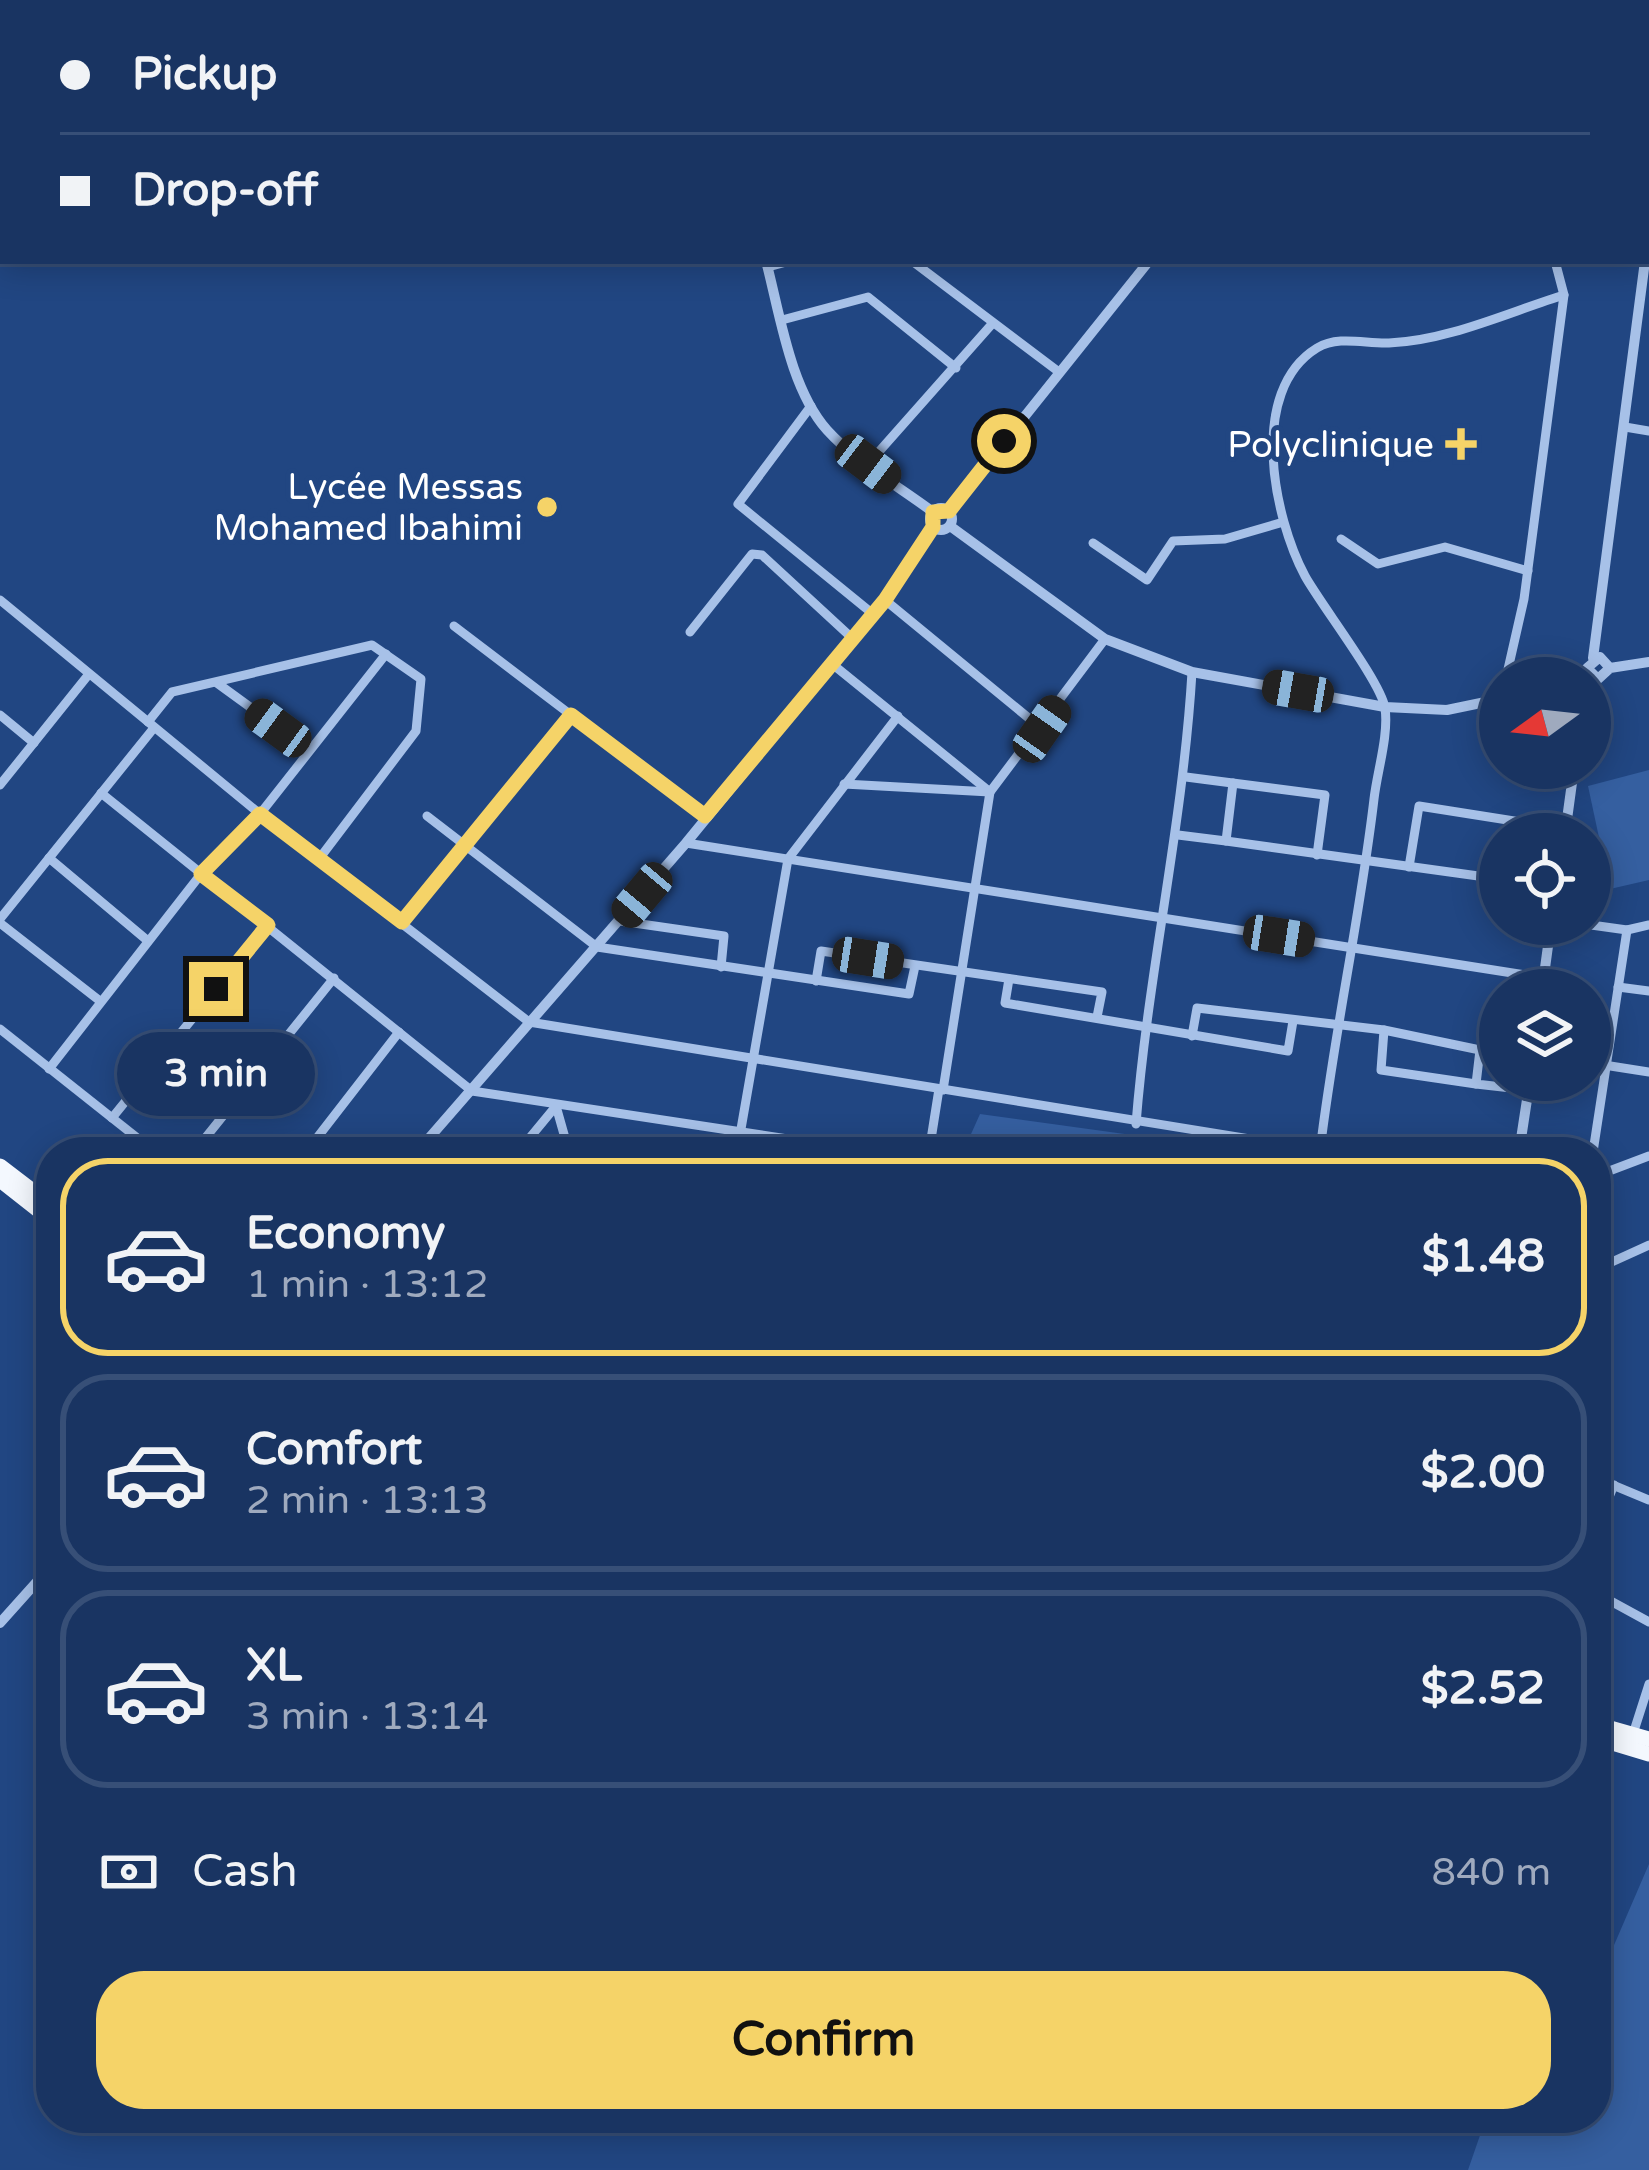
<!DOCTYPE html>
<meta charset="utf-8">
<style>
:root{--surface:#193462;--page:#223c68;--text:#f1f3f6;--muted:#9faabe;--line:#374f77;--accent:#f5d368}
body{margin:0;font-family:"Varela Round",sans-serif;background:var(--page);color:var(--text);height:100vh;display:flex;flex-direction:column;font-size:45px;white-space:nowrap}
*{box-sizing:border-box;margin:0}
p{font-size:39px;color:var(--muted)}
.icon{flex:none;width:66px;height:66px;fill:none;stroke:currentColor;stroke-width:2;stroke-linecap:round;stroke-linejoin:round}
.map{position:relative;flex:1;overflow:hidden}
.panel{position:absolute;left:36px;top:1137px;width:1575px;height:996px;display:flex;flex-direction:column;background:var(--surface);border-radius:48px;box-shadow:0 6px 30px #0003,0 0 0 3px var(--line)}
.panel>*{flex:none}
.banner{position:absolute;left:0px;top:0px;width:1650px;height:264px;box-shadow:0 6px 30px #0003,0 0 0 3px var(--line);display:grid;align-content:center;height:264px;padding:0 60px;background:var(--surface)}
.needle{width:78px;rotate:255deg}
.buttons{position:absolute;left:1479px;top:657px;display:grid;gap:24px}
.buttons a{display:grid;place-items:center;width:132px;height:132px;border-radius:50%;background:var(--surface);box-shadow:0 6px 30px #0003,0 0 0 3px var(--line);font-size:60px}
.end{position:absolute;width:54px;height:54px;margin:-27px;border:15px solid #f5d368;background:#111;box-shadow:0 0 0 6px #111}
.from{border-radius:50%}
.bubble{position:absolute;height:84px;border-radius:42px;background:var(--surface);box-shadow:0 6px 30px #0003,0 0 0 3px var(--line);font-size:39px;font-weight:800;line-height:84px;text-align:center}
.car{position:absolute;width:36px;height:72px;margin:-36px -18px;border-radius:15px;box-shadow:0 0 9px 3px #0007;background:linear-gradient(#222 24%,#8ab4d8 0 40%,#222 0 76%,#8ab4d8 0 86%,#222 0)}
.banner b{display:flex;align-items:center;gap:42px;height:114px;font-size:45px}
.banner b+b{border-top:3px solid var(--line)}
.banner i{width:30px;height:30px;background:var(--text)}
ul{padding:21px 0 0;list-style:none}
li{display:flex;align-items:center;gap:36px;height:198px;margin:0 24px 18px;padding:0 36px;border:6px solid var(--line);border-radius:48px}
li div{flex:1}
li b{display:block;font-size:45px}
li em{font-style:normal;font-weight:800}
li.active{border-color:var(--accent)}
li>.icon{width:108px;height:108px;stroke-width:1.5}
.pay{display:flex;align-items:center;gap:30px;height:132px;padding:0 60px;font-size:45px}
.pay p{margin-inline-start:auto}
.cta{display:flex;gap:24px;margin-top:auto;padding:24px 60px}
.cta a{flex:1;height:138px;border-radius:48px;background:var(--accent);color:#111;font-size:48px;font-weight:800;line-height:138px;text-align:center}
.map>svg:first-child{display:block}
.green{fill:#355fa0}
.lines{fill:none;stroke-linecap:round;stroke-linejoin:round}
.minor{stroke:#a7c1e8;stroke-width:9}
.tertiary{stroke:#a7c1e8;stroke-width:10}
.trunk{stroke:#f4f8fe;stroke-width:15}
.route{stroke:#f5d368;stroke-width:15}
.poi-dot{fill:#f5d368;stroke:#214682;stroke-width:4.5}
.labels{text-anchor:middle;stroke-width:10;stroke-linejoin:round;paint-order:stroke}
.poi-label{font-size:36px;fill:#fff;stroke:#214682;text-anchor:end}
</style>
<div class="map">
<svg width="1649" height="2170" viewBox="0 0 1649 2170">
<rect width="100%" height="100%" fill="#214682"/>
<!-- green -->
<g class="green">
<path d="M 1649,770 L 1649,880 L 1610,889 L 1588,786 Z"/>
<path d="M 980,1114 L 1255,1152 L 935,1152 L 937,1139 L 967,1143 Z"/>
<path d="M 1649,1864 L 1649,2170 L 1468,2170 L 1486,2118 L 1596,2118 L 1596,1987 Z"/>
</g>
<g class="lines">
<!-- minor -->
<g class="minor">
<path d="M 922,0 L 923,3"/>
<path d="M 1457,0 L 1462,3"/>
<path d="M 812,3 L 822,0"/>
<path d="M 1638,3 L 1640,0"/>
<path d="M 1647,252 L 1649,253"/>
<path d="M 912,261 L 1059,372"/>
<path d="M 768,267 L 790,261"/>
<path d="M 782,320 L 868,297 L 956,368"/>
<path d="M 811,406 L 738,504 L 873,614"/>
<path d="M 1625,427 L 1649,431"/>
<path d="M 868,464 L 992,324"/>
<path d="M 1341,539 L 1378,564 L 1445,547 L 1528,571"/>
<path d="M 1093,543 L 1147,580 L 1173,541 L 1225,539 L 1280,523"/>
<path d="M 0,600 L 260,814 L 529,1022 L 1331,1152"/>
<path d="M 885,600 L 1042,729"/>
<path d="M 690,632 L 752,554 L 762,555 L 852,638"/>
<path d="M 831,663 L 990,792 L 1105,639"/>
<path d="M 1506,678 L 1524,599 L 1564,295 L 1555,261"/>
<path d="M 217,683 L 309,750"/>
<path d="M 0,715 L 34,743"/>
<path d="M 571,715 L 705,816"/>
<path d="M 148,722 L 172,692 L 372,645 L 421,679 L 416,731 L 319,859"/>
<path d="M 1186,777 L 1325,795 L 1317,855"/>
<path d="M 844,784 L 990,792 L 943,1090"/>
<path d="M 0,785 L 89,674"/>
<path d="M 101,793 L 472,1091 L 873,1152"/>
<path d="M 427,816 L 597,947 L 909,994 L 915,966"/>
<path d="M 1178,835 L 1226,841 L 1233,783"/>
<path d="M 1226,841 L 1500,879"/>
<path d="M 686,843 L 1544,978"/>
<path d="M 49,858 L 148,941"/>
<path d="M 1409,867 L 1419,806 L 1565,829"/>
<path d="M 0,919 L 153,729"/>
<path d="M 620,921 L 724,936 L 721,967"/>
<path d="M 0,923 L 100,1001"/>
<path d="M 402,923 L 571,715 L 454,626"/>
<path d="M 1584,924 L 1627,930 L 1649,925"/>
<path d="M 1009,979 L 1005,1003 L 1288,1051 L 1293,1021"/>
<path d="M 816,981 L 821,951 L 1102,992 L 1097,1017"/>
<path d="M 1618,987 L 1649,991"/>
<path d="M 0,1029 L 155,1152"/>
<path d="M 1384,1030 L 1381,1070 L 1476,1084"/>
<path d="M 1192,1036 L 1197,1008 L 1384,1030 L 1480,1050 L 1476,1084 L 1528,1090"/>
<path d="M 1604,1065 L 1649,1072"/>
<path d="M 49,1069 L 201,874 L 260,814 L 386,654"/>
<path d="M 112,1118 L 268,925"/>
<path d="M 1136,1124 C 1148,972 1183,825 1192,672"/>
<path d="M 1320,1151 C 1334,1033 1360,918 1374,799 C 1377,772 1389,735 1385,708 C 1381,682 1321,605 1305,576 C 1274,518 1247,391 1317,348 C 1339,335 1365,344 1389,343 C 1447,341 1509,312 1564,295"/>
<path d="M 194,1152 L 334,978"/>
<path d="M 306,1152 L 399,1032"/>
<path d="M 518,1152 L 556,1106 L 569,1152"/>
<path d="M 737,1152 L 788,859 L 898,716"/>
<path d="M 929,1152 L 939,1089"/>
<path d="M 1593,1152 L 1627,930"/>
<path d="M 1596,1176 L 1649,1156"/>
<path d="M 1596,1265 L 1603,1266 L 1596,1283"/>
<path d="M 1603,1266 L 1649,1245"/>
<path d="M 1596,1478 L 1649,1500"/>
<path d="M 1596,1528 L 1614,1485"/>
<path d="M 1596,1593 L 1649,1622"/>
<path d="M 1633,1734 L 1649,1684"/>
</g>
<!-- tertiary -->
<g class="tertiary">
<path d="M 702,0 L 703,3"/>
<path d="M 1357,3 L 1360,0"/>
<path d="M 1647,245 L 1649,230"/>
<path d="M 766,261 C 780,314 790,388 827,430 C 856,462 898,486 933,512"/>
<circle cx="941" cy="519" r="11"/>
<path d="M 949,511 L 1149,261"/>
<path d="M 950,526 L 1105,639 L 1192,672 L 1385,707 L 1447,710 L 1500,699"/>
<path d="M 1593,658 L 1645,261"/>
<path d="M 1610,668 L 1600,657 L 1587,668 L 1598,679 L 1610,668 L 1649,662"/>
<path d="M 1565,834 L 1574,768"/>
<path d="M 1542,990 L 1551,924"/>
<path d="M 417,1152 L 686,843 L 885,600 L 933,527"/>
<path d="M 1519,1152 L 1530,1080"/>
<path d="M 0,1623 L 51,1566"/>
</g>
<!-- trunk -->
<g class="trunk">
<path d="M 0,1166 L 51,1205"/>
<path d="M 0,1180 L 51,1220"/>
<path d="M 1596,1724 L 1649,1739"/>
<path d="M 1596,1738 L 1649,1754"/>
</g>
</g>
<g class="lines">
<!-- route -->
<path class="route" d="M 216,989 L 268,925 L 201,874 L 260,814 L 402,922 L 571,715 L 705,816 L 885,600 L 933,527 L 933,512 L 949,511 L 1004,441"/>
</g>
<!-- markers -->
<g class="poi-dot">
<path d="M1455 426h12v12h12v12h-12v12h-12v-12h-12v-12h12z"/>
<circle cx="547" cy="507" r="12"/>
</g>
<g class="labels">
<!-- poi labels -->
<g class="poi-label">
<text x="1434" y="457">Polyclinique</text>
<text x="523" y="499">Lycée Messas<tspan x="523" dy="41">Mohamed Ibahimi</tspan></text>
</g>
</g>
</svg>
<div class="buttons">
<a><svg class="needle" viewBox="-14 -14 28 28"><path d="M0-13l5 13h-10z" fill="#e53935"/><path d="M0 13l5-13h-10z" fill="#9faabe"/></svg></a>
<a><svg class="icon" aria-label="locate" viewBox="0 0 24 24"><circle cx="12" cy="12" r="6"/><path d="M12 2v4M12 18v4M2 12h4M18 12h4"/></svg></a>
<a><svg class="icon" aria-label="layers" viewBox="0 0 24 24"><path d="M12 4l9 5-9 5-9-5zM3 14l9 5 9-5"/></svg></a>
</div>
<i class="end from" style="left:1004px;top:441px"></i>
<i class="end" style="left:216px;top:989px"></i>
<div class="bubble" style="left:117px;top:1032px;width:198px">3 min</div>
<i class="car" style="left:868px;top:464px;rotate:127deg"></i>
<i class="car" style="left:1298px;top:691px;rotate:280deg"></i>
<i class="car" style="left:278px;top:728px;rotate:306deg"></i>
<i class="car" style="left:1042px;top:729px;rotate:35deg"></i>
<i class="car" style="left:642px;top:895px;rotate:220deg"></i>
<i class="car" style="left:1279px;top:936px;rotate:99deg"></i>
<i class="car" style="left:868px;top:958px;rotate:99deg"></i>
<div class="banner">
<b><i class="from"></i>Pickup</b>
<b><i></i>Drop-off</b>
</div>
<section class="panel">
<ul>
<li class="active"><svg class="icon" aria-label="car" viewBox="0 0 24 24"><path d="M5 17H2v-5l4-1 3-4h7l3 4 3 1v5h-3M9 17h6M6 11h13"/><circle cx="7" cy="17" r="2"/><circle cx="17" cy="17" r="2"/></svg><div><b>Economy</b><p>1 min · 13:12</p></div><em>$1.48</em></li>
<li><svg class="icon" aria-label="car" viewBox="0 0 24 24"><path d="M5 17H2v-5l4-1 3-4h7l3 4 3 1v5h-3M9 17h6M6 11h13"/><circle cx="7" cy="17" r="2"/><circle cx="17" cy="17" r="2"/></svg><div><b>Comfort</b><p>2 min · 13:13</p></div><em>$2.00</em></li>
<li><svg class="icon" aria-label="car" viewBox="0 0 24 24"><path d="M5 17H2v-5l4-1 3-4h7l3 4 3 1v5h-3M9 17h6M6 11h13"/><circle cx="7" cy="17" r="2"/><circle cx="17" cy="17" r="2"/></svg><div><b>XL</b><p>3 min · 13:14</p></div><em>$2.52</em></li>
</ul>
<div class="pay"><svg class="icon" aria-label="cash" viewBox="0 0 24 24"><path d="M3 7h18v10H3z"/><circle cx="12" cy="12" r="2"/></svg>Cash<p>840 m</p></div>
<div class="cta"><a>Confirm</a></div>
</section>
</div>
